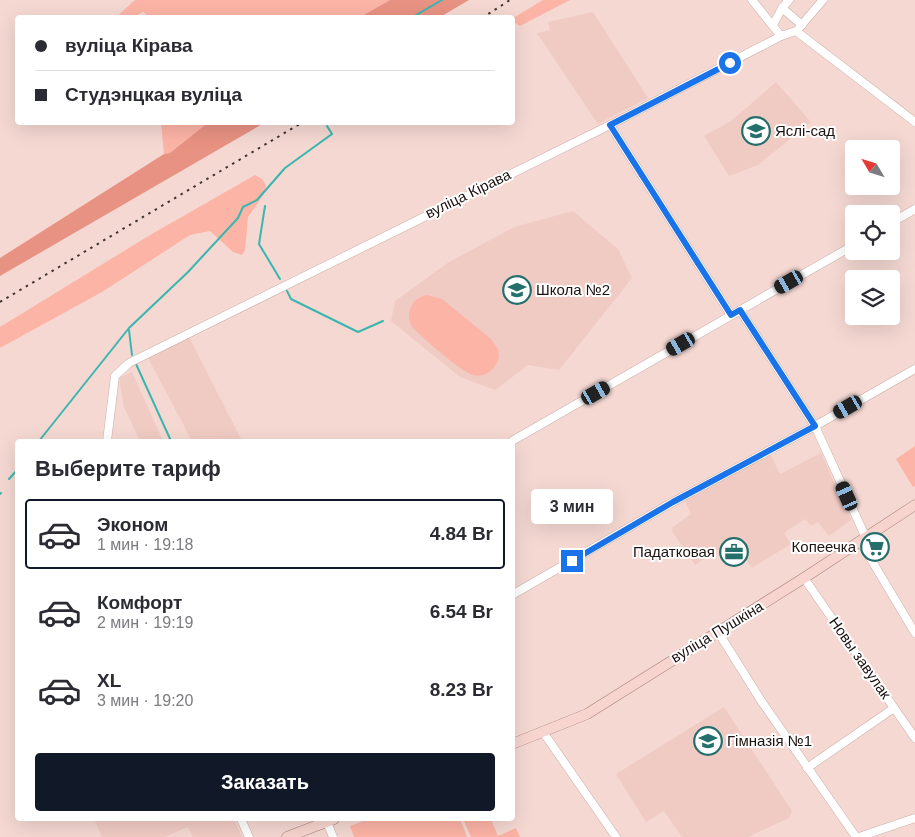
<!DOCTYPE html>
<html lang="ru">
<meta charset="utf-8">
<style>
:root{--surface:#fff;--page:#f2f2f3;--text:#2b2b33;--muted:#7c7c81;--line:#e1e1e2;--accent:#111827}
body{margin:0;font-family:Helvetica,sans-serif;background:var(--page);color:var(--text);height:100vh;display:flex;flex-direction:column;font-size:19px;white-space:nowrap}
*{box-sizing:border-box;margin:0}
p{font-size:16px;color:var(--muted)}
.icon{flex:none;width:28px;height:28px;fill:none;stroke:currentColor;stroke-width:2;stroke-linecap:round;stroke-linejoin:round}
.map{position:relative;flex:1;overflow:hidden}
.details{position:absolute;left:15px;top:439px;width:500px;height:382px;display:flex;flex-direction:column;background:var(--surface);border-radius:5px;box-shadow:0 5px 20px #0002}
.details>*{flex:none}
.guide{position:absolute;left:15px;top:15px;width:500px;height:110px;border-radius:5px;box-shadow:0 5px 20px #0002;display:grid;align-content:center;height:110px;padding:0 20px;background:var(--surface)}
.needle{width:32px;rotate:308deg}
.tools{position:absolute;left:845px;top:140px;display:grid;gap:10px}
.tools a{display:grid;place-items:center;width:55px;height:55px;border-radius:5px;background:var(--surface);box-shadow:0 5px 20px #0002;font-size:25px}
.end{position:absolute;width:22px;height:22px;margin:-11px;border:6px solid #1a73e8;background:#fff;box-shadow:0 0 0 2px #fff}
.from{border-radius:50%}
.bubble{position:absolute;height:35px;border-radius:5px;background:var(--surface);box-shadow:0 5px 20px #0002;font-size:16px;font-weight:700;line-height:35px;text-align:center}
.car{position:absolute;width:15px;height:30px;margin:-15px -8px;border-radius:6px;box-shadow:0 0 4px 1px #0007;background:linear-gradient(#222 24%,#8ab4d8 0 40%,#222 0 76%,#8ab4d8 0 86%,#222 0)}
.guide b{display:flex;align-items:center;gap:18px;height:48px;font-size:19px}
.guide b+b{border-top:1px solid var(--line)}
.guide i{width:12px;height:12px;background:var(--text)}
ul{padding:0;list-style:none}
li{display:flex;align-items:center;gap:15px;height:70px;margin:0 10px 8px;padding:0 10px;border:2px solid transparent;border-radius:5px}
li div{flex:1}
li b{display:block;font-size:19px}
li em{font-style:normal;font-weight:700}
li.selected{border-color:var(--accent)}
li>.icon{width:45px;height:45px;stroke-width:1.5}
h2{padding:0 20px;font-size:22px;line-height:60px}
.primary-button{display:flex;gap:10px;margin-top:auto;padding:10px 20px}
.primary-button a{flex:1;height:58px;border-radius:5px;background:var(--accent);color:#fff;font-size:20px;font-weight:700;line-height:58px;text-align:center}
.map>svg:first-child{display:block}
.built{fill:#f0cbc4}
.green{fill:#fcb4a6}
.forest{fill:#e89283}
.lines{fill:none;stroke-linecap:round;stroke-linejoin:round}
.stream{stroke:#39b6b0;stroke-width:2}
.minor-casing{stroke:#caaea8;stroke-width:9}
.major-casing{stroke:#a77f77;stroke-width:11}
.minor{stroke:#fff;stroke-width:8}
.major{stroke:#f7d5ce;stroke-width:10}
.rail{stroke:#403330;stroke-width:2;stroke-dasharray:2.5 5;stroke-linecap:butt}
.route{stroke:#1a73e8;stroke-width:6}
.labels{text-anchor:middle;stroke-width:4;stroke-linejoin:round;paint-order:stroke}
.poi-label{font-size:15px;fill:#1d1311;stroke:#fff;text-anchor:start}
.street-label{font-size:15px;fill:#1d1311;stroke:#fff}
</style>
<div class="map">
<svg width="915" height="837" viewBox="0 0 915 837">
<rect width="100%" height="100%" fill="#f5d8d2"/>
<!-- built -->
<g class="built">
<path d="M 593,12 L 648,98 L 598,124 L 537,33 L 550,30 L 548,22 Z"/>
<path d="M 776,82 L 811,122 L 758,165 L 729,176 L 704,136 L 731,121 Z"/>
<path d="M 573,211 L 618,249 L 632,278 L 559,370 L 528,365 L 495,390 L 460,377 L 391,321 L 395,301 L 449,262 L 514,227 Z"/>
<path d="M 189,337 L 242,441 L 192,441 L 148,358 Z"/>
<path d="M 132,372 L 163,441 L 140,441 L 124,407 L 119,378 Z"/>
<path d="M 821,453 L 851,520 L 829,536 L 818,522 L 811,526 L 805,519 L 784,533 L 791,544 L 752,568 L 733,540 L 695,565 L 672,531 L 673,527 L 691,514 L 685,501 L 770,454 L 780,474 Z"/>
<path d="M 724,707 L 792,811 L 789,818 L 748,837 L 682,837 L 664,811 L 646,822 L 616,774 Z"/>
<path d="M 94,819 L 234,819 L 242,837 L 193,837 L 188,827 L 164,837 L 102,837 Z"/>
</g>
<!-- green -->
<g class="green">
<path d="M 135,0 L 390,0 L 360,17 L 151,18 L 143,12 L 134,17 L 115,18 Z"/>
<path d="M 543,0 L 570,0 L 520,26 L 513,22 L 513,18 Z"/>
<path d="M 161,123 L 209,123 L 170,153 L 164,154 Z"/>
<path d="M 255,175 L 262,179 L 266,185 L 264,194 L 248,217 L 245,250 L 242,255 L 233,252 L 210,231 L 190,235 L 102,292 L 0,348 L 0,327 L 150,235 Z"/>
<path d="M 427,295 L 442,299 L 491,339 L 498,349 L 499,357 C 496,369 486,378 473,375 C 461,372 423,338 413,328 C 404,314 411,298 427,295 Z"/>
<path d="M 915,446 L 915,486 L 913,487 L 896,459 Z"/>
<path d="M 368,819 L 460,819 L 467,837 L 354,837 L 350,826 Z"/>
<path d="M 463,819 L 491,819 L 498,836 L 516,828 L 520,837 L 471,837 Z"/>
</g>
<!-- forest -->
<g class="forest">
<path d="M 390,0 L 469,0 L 440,17 L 360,17 Z"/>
<path d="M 209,122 L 264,123 L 0,276 L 0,258 L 164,154 L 170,153 Z"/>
</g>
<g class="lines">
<!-- stream -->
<g class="stream">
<path d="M 411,18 L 442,0"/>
<path d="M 265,206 L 259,244 L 280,279"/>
<path d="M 287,291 L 291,299 L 358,332 L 383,321"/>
<path d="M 129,330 L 132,355"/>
<path d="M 136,364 L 171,441"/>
<path d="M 39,441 L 129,328 L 188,272 L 238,218 L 243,207 L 257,200 L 285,168 L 332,134 L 327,126"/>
<path d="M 9,479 L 18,469"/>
<path d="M 0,494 L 1,493"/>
</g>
<defs>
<g id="minor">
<path d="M 752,0 L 781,36 L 796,31 L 915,122"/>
<path d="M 782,8 L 789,0"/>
<path d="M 773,25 L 782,8 L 802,25"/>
<path d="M 799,28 L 823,0"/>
<path d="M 610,125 L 731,315"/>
<path d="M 891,223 L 915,209"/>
<path d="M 740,310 L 815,426 L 866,538"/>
<path d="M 107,441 L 115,376 L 129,363 L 610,125 L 781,36"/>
<path d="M 512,441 L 854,245"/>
<path d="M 860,541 L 915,633"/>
<path d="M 804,578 L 915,738"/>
<path d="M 512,595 L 673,502 L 815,426 L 915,369"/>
<path d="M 718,632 L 762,702 L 856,837"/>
<path d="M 543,732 L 616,837"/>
<path d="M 807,768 L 894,708"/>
<path d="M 241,819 L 249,837"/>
<path d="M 327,822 L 333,837"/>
<path d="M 859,837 L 915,818"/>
</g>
<g id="major">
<path d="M 512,744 L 587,714 L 804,578 L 915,505"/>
<path d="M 287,837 L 334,819"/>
</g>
</defs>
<!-- minor casing -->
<use href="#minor" class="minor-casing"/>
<!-- major casing -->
<use href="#major" class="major-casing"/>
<!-- minor -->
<use href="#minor" class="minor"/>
<!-- major -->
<use href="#major" class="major"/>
<!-- rail -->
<g class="rail">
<path d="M 482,18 L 510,0"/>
<path d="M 0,302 L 303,122"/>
</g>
</g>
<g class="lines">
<!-- route -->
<path class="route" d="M 572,561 L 673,502 L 815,426 L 740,310 L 731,315 L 610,125 L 730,63"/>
</g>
<!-- icons -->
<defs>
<symbol id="school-ring" viewBox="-11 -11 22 22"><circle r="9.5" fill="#fff" stroke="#246f6b" stroke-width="1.5"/><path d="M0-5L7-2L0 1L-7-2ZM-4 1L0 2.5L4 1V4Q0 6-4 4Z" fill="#246f6b"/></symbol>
<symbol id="supermarket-ring" viewBox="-11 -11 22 22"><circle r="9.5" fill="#fff" stroke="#246f6b" stroke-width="1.5"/><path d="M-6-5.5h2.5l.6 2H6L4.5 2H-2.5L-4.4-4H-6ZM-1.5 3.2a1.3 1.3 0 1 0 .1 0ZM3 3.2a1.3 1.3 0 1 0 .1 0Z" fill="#246f6b"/></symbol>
<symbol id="office-ring" viewBox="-11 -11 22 22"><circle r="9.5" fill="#fff" stroke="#246f6b" stroke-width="1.5"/><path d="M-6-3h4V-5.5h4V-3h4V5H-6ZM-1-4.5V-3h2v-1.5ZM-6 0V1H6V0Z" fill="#246f6b"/></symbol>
</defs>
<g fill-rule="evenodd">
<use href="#school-ring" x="740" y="115" width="32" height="32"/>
<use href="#school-ring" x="501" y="274" width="32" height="32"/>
<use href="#supermarket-ring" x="859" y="531" width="32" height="32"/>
<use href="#office-ring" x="718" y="536" width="32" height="32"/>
<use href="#school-ring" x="692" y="725" width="32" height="32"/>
</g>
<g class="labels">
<!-- poi labels -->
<g class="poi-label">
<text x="775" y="136">Яслі-сад</text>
<text x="536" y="295">Школа №2</text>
<text x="856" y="552" text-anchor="end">Копеечка</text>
<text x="715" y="557" text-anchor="end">Падатковая</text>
<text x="727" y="746">Гімназія №1</text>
</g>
<!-- street labels -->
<g class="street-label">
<text transform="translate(468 194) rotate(-26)" y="5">вуліца Кірава</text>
<text transform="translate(717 632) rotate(-31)" y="5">вуліца Пушкіна</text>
<text transform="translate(860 658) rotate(55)" y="5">Новы завулак</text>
</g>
</g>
</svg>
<div class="tools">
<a><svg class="needle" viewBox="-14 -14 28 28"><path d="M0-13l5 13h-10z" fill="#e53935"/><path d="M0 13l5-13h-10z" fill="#7c7c81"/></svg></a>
<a><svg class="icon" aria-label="locate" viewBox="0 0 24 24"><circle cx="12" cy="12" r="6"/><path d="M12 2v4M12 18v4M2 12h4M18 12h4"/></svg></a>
<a><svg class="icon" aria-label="layers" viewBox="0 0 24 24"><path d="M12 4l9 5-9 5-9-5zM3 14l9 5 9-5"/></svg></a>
</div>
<i class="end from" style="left:730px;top:63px"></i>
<i class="end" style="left:572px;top:561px"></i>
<div class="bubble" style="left:531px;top:489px;width:82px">3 мин</div>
<i class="car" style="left:789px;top:282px;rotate:240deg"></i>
<i class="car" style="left:681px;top:344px;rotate:240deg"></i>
<i class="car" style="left:596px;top:393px;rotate:60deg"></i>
<i class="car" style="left:848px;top:407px;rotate:240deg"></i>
<i class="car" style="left:847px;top:496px;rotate:336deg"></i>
<div class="guide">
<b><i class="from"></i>вуліца Кірава</b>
<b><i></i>Студэнцкая вуліца</b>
</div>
<section class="details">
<h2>Выберите тариф</h2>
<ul>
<li class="selected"><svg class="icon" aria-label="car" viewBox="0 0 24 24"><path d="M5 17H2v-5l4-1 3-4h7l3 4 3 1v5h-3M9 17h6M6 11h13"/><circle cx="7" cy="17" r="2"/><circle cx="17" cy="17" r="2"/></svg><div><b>Эконом</b><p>1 мин · 19:18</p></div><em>4.84 Br</em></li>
<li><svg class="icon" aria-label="car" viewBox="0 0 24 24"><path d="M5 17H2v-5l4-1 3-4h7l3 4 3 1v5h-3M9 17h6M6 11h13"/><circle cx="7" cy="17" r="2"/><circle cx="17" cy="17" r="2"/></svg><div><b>Комфорт</b><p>2 мин · 19:19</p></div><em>6.54 Br</em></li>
<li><svg class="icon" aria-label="car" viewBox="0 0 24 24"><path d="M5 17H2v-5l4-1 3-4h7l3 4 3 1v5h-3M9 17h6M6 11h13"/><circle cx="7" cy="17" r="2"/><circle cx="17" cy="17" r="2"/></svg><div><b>XL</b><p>3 мин · 19:20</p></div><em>8.23 Br</em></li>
</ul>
<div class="primary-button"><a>Заказать</a></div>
</section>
</div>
